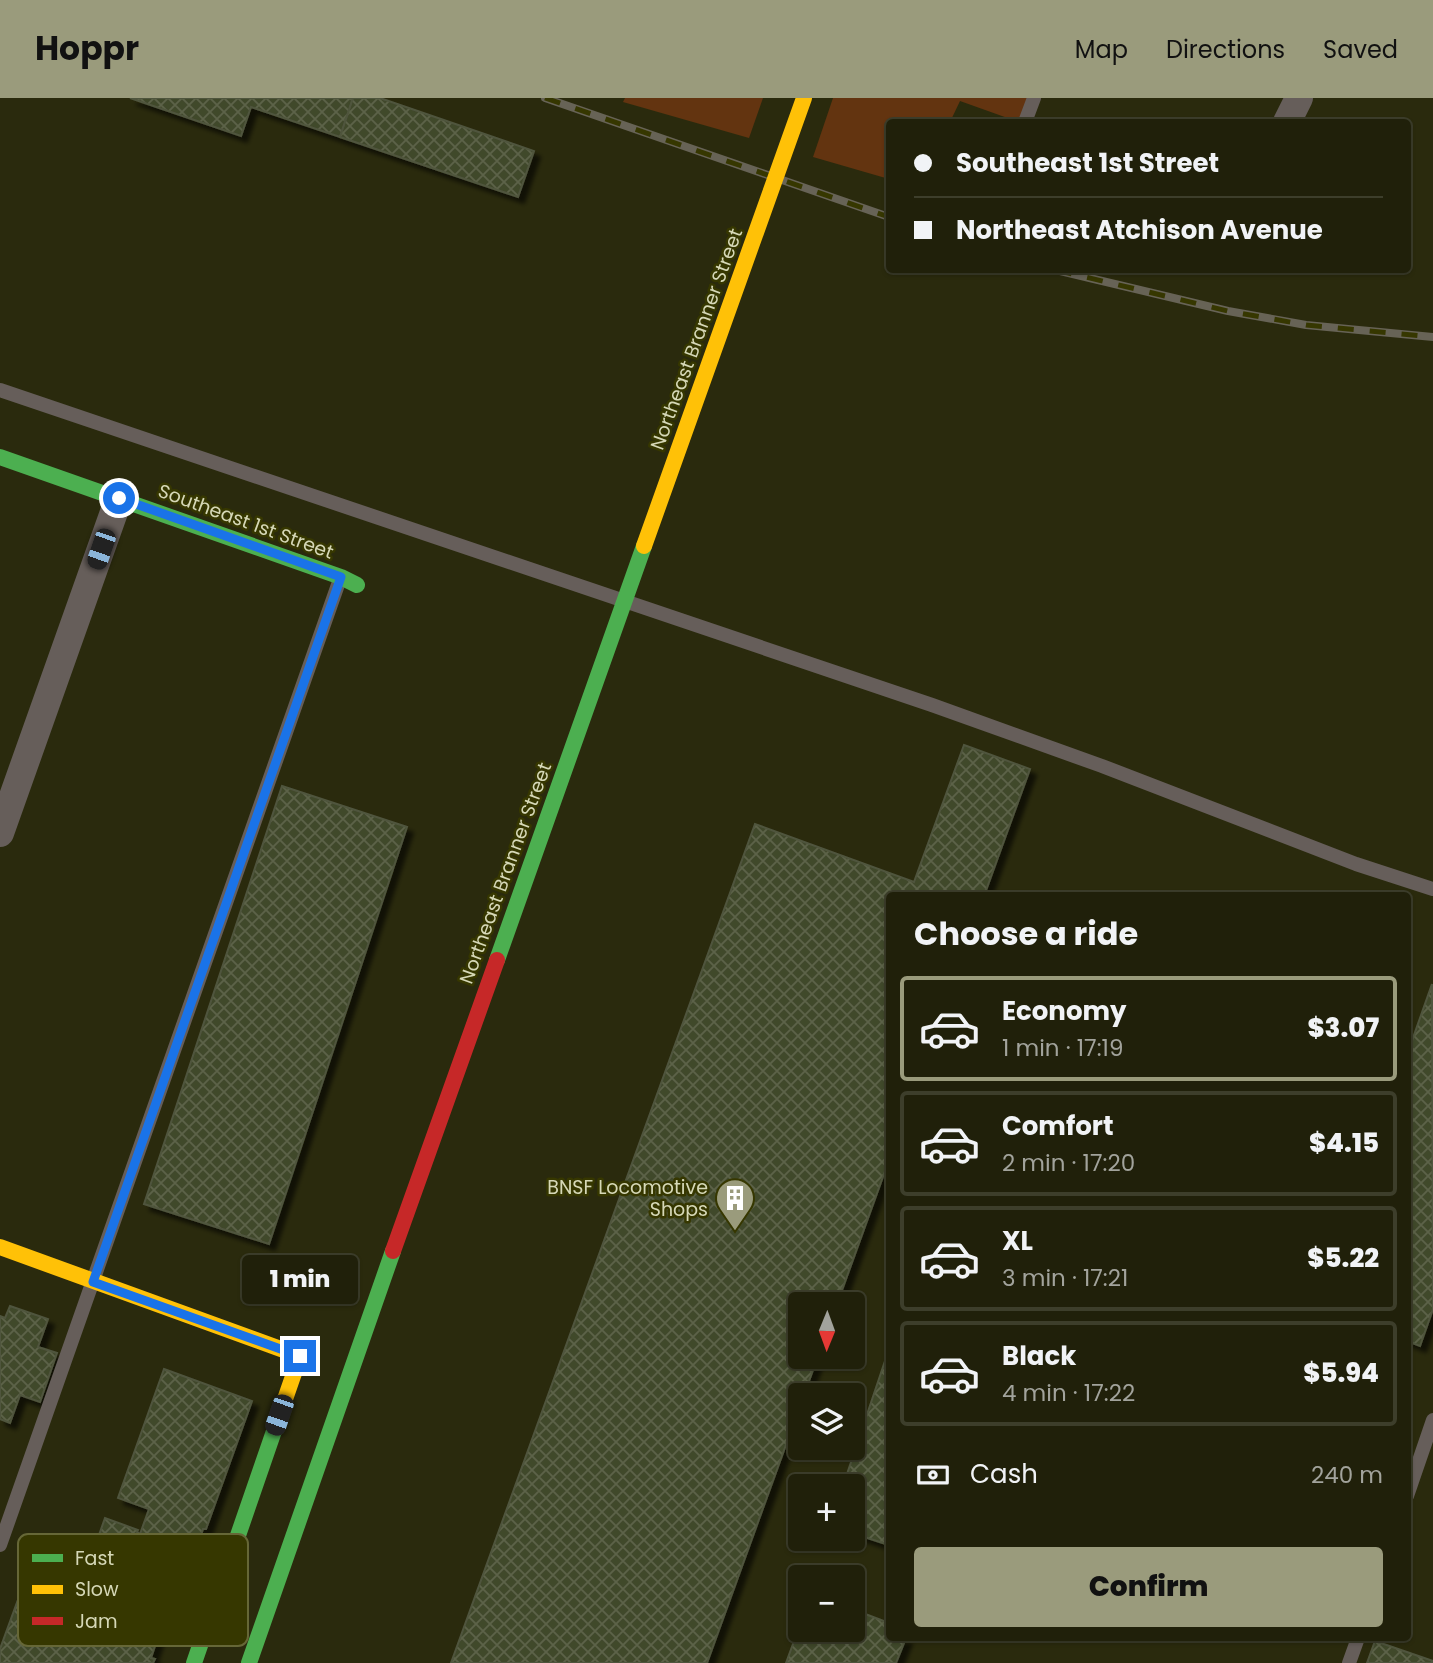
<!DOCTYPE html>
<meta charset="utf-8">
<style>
:root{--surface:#20200a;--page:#2d2d18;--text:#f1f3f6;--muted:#a2a39c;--line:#3d3e2b;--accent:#9a9b7c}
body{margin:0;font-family:Poppins,sans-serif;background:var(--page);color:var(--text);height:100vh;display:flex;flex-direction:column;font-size:26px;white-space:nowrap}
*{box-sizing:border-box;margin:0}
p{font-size:23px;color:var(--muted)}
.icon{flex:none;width:38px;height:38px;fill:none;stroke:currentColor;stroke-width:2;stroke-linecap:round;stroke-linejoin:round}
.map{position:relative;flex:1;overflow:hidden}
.drawer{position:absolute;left:886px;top:794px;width:525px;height:749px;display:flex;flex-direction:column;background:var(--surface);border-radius:7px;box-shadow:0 2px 5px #0004,0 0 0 2px var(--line)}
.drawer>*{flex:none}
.hud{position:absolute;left:886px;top:21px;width:525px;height:154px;border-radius:7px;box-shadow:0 2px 5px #0004,0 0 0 2px var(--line);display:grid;align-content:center;height:154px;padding:0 28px;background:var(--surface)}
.needle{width:46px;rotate:181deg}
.controls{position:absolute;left:788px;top:1194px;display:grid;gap:14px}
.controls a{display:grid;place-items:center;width:77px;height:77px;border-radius:7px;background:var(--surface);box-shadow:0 2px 5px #0004,0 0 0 2px var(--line);font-size:35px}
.end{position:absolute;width:32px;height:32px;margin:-16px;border:9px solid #1a73e8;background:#fff;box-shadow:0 0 0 4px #fff}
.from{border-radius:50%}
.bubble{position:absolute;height:49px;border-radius:7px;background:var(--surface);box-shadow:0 2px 5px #0004,0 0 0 2px var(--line);font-size:23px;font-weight:800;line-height:49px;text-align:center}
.car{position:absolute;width:21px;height:42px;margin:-21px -10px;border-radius:9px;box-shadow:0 0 5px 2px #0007;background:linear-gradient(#222 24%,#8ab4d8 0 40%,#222 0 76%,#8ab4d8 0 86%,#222 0)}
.hud b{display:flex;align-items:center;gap:24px;height:66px;font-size:26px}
.hud b+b{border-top:2px solid var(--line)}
.hud i{width:18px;height:18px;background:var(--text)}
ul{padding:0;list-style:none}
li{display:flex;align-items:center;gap:21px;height:105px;margin:0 14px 10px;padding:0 14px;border:4px solid var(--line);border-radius:7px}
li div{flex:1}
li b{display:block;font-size:26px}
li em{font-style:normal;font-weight:800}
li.current{border-color:var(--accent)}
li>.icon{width:63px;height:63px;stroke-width:1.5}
h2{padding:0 28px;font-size:32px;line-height:84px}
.pay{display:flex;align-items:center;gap:18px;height:77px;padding:0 28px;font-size:26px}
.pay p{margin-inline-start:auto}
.primary-button{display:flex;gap:14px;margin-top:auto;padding:14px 28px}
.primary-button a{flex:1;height:80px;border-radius:7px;background:var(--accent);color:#111;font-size:28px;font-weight:800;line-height:80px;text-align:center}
header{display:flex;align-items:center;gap:42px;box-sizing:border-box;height:98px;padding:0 35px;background:var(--accent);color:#111}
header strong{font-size:33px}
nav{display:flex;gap:38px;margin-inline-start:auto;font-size:24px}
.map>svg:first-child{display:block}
.green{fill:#633410}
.building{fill:url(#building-cross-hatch);stroke:#50553e;stroke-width:2;filter:url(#shadow)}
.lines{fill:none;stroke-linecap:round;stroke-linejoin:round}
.lane{stroke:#665e5a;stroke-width:14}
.street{stroke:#665e5a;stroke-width:28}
.fast{stroke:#4caf50;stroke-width:16}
.slow{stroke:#ffc107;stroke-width:16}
.rail-casing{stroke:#676356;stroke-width:8}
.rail{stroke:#363700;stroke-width:5;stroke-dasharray:16;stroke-linecap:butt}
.fast-bridge{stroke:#4caf50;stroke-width:16}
.slow-bridge{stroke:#ffc107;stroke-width:16}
.jam-bridge{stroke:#c62828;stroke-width:16}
.route{stroke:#1a73e8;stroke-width:9}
.labels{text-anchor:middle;stroke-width:5;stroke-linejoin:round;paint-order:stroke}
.street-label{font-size:19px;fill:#d6d8b7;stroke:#363700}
.poi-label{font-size:19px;fill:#d6d8b7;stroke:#363700;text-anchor:end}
.key{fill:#363700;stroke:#666737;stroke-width:2}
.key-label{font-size:19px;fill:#d6d8b7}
</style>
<header>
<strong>Hoppr</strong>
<nav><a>Map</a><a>Directions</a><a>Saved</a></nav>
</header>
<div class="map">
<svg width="1433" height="1565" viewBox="0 0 1433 1565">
<defs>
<pattern id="building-cross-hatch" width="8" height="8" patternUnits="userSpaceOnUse" patternTransform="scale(1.75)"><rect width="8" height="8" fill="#41482c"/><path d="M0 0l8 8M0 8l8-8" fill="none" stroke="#5c6248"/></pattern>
<filter id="shadow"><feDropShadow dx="6" dy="6" stdDeviation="2" flood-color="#0009"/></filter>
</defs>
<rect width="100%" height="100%" fill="#2a2a0d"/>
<!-- green -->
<g class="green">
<path d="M 625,0 L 763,0 L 749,40 L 623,4 Z"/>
<path d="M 833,0 L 1029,0 L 1019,24 L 960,3 L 950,24 L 889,24 L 889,81 L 813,59 Z"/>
</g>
<!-- building -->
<g class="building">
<path d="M 130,0 L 353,0 L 340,39 L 251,9 L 241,38 Z"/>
<path d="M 353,0 L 380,0 L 534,53 L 518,99 L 340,39 Z"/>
<path d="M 964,647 L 1030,671 L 984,798 L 889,798 L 889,1062 L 837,1206 L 800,1206 L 800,1258 L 818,1258 L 804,1297 L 800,1297 L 800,1308 L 707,1565 L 451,1565 L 755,726 L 914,784 Z"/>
<path d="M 282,688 L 407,729 L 269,1146 L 144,1106 Z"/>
<path d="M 1432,886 L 1433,1211 L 1420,1248 L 1407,1243 L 1407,957 Z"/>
<path d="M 10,1208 L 48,1221 L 38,1249 L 57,1255 L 40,1304 L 20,1297 L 10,1325 L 0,1321 L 0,1218 L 5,1220 Z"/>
<path d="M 889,1251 L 889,1447 L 852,1435 L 852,1388 L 843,1388 Z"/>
<path d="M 164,1271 L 252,1303 L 206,1431 L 203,1431 L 197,1449 L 194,1448 L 163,1535 L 160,1533 L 151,1560 L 155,1561 L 153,1565 L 0,1565 L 0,1551 L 23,1488 L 38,1493 L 56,1441 L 93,1454 L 105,1420 L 138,1432 L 137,1434 L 140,1436 L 149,1411 L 118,1400 Z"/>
<path d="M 852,1511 L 889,1525 L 889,1540 L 906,1540 L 896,1565 L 786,1565 L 800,1527 L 800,1531 L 852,1531 Z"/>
<path d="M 1375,1543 L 1433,1563 L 1433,1565 L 1367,1565 Z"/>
</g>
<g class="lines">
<!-- lane -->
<g class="lane">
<path d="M 1025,24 L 1034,0"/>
<path d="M 0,292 L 932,607 L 1102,668 L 1356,766 L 1433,791"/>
<path d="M 1407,1398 L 1433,1322"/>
<path d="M 0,1447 L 340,481"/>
<path d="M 1349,1565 L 1358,1540"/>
</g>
<!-- street -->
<g class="street">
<path d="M 1287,24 L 1299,0"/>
<path d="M 0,735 L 119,400"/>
</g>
<!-- fast -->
<g class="fast">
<path d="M 0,359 L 341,479 L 357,487"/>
<path d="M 194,1565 L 283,1307"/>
<path d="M 249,1565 L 393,1153"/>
</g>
<!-- slow -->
<path class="slow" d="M 0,1149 L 300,1258 L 283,1307"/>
<defs>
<g id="rail">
<path d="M 545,0 L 889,119"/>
<path d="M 1056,172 L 1228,213 L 1306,227 L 1433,239"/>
</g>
</defs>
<!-- rail casing -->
<use href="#rail" class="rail-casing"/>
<!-- rail -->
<use href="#rail" class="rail"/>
<!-- fast-bridge -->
<path class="fast-bridge" d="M 497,862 L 644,448"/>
<!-- slow-bridge -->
<path class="slow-bridge" d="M 644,448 L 804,0"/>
<!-- jam-bridge -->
<path class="jam-bridge" d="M 393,1153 L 497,862"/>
</g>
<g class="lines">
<!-- route -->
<path class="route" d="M 119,400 L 341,479 L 93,1184 L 300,1258"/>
</g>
<!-- icons -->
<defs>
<symbol id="building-pin" viewBox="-11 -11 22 30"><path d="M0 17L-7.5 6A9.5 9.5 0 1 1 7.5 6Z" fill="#9a9b7c" stroke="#363700"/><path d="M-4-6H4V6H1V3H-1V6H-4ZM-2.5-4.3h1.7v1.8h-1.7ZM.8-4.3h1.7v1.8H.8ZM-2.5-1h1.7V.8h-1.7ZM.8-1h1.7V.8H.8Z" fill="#fff"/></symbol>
</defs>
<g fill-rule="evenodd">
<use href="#building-pin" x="713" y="1078" width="44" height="60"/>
</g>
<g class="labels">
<!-- street labels -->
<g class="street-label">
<text transform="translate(696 241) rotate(-70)" y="7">Northeast Branner Street</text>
<text transform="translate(246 423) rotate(20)" y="7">Southeast 1st Street</text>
<text transform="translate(505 775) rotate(-70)" y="7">Northeast Branner Street</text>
</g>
<!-- poi labels -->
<g class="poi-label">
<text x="708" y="1096">BNSF Locomotive<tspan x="708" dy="22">Shops</tspan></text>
</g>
</g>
<!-- legend -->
<rect x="18" y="1436" width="230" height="112" rx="10" class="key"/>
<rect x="32" y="1456" width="31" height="8" fill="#4caf50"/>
<rect x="32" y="1487" width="31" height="9" fill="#ffc107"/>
<rect x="32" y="1519" width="31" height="8" fill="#c62828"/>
<g class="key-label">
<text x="75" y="1467">Fast</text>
<text x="75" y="1498">Slow</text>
<text x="75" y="1530">Jam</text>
</g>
</svg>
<div class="controls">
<a><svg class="needle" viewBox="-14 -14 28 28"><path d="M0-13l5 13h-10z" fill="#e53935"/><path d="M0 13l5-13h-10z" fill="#a2a39c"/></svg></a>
<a><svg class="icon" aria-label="layers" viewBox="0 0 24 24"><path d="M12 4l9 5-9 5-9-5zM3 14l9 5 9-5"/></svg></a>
<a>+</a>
<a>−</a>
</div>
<i class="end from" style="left:119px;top:400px"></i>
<i class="end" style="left:300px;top:1258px"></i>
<div class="bubble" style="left:242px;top:1157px;width:116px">1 min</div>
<i class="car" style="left:101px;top:451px;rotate:199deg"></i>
<i class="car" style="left:279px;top:1317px;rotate:199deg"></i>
<div class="hud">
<b><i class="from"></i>Southeast 1st Street</b>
<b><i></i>Northeast Atchison Avenue</b>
</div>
<section class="drawer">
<h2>Choose a ride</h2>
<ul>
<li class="current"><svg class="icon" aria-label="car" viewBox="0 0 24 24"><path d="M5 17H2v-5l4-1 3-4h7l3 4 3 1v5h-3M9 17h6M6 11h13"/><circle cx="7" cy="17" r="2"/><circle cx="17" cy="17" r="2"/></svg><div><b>Economy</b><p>1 min · 17:19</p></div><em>$3.07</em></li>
<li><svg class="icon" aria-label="car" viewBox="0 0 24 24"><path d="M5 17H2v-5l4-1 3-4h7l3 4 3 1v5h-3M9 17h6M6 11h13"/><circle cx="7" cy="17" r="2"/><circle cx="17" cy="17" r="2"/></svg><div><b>Comfort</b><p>2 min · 17:20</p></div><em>$4.15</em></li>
<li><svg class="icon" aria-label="car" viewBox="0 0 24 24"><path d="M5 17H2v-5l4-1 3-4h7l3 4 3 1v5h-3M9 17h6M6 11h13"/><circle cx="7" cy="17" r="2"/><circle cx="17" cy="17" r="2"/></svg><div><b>XL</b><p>3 min · 17:21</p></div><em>$5.22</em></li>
<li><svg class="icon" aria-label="car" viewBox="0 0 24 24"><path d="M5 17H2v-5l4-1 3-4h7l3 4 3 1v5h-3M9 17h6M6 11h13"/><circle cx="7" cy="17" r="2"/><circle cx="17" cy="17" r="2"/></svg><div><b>Black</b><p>4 min · 17:22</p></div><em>$5.94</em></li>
</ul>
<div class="pay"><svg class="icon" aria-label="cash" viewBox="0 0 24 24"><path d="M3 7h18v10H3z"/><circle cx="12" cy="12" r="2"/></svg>Cash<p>240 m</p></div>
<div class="primary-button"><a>Confirm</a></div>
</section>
</div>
